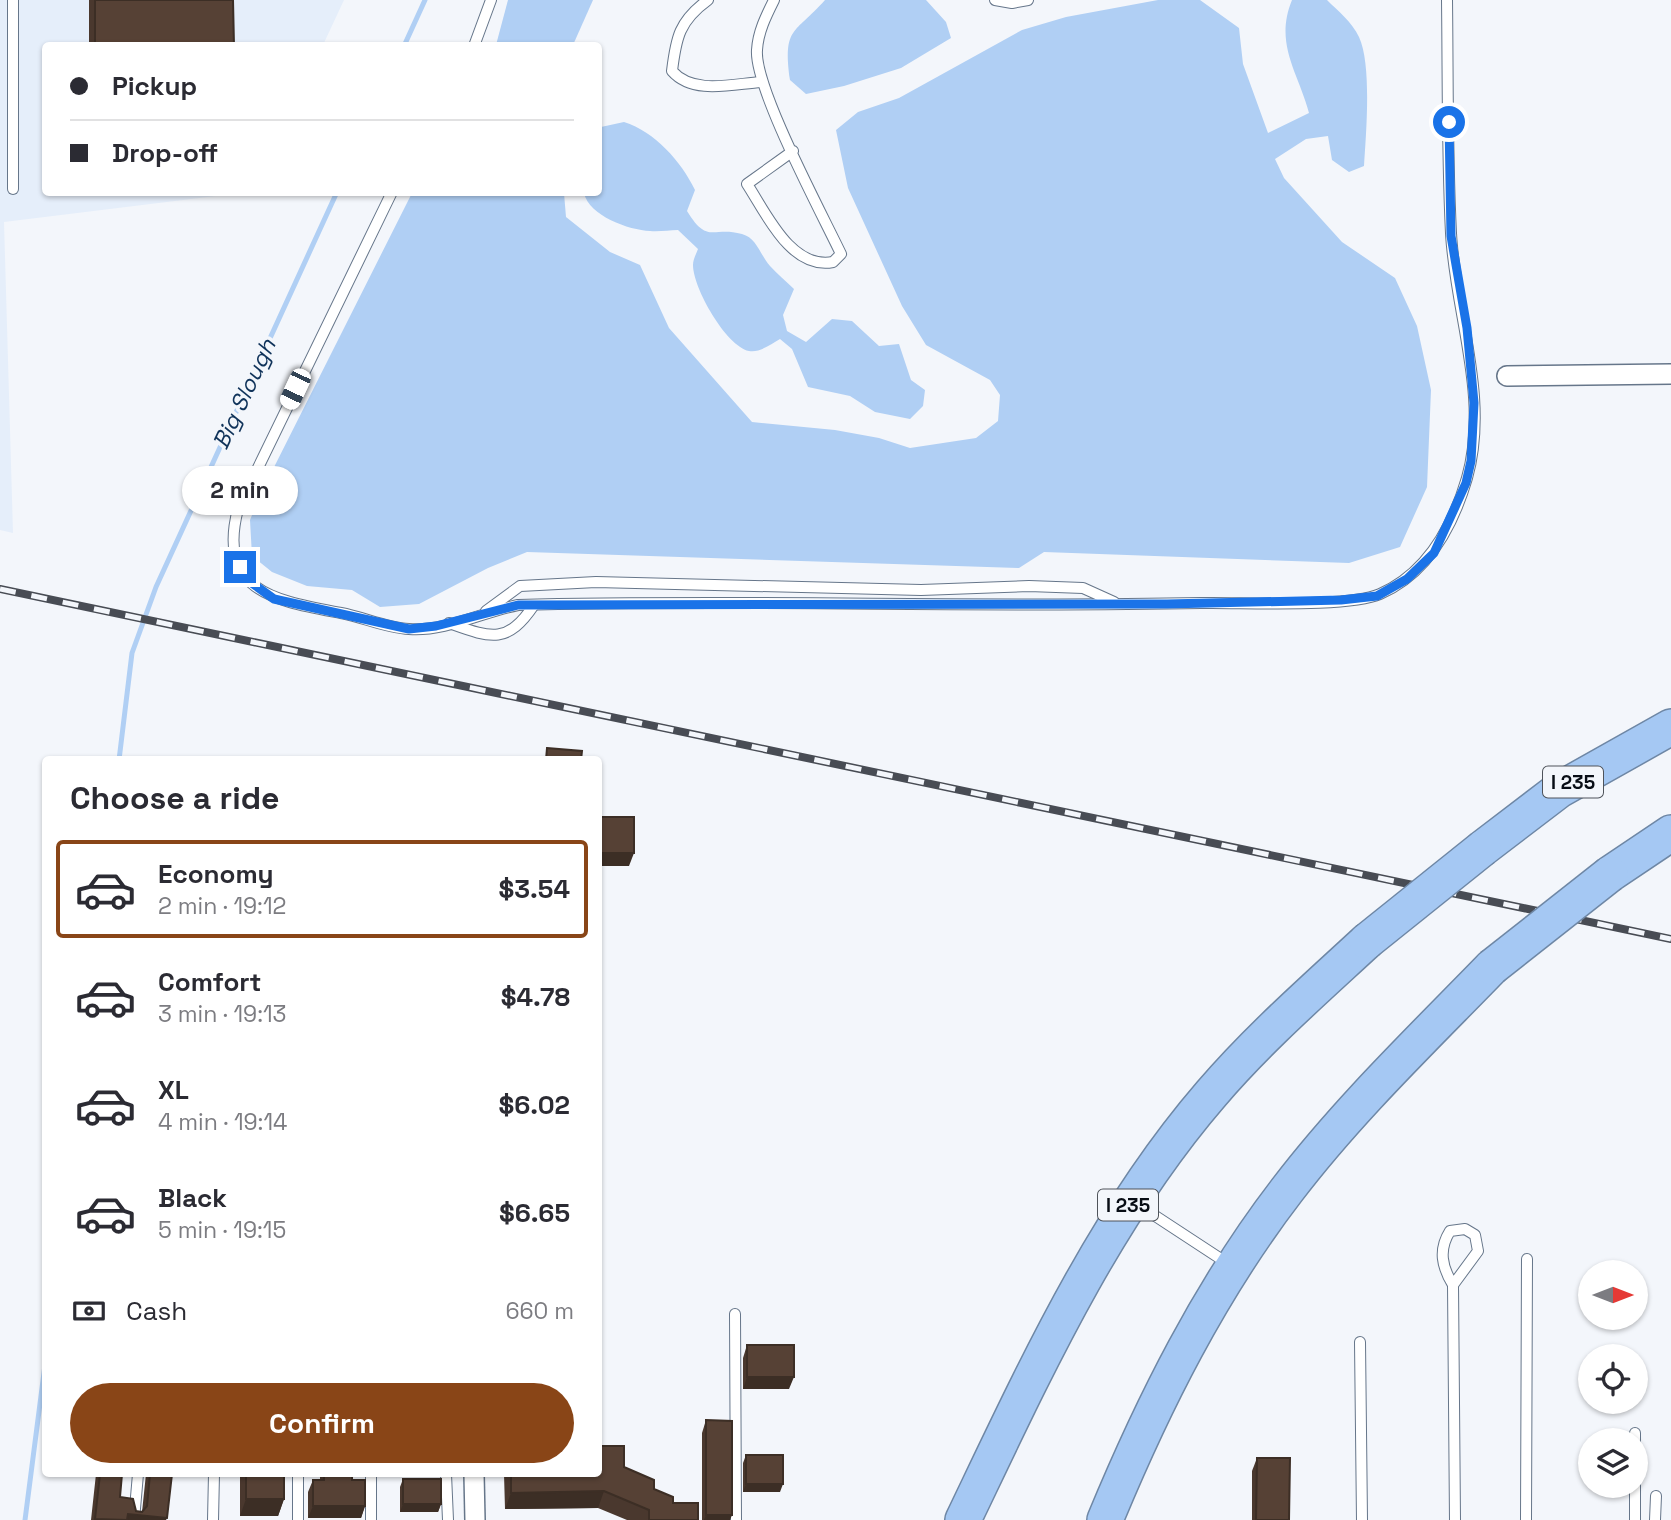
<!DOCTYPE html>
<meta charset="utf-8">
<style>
:root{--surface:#fff;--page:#f2f2f3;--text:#2b2b33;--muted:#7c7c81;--line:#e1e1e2;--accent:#894517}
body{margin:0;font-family:"Space Grotesk",sans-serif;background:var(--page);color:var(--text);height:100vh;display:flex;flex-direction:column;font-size:26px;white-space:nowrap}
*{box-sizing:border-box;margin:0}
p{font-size:23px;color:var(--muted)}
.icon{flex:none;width:38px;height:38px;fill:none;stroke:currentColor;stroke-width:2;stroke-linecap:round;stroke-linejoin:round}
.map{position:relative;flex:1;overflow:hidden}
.panel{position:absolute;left:42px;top:756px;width:560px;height:721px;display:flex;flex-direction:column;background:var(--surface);border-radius:7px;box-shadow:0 2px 5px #0004}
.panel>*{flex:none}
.banner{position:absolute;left:42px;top:42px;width:560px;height:154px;border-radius:7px;box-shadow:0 2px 5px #0004;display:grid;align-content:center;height:154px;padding:0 28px;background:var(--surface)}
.needle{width:46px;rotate:90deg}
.controls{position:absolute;left:1578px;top:1260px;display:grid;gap:14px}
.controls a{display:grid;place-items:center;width:70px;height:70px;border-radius:50%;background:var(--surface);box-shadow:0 2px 5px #0004;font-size:35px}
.end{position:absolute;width:32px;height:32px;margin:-16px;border:9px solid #1a73e8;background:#fff;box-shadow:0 0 0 4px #fff}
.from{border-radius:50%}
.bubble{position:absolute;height:49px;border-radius:24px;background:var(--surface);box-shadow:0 2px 5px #0004;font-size:23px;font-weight:700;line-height:49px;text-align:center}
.car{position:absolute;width:21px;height:42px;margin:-21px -10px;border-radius:9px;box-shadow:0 0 5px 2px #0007;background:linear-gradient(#fff 24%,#345 0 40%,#fff 0 76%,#345 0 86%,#fff 0)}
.banner b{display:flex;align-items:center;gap:24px;height:66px;font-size:26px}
.banner b+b{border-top:2px solid var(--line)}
.banner i{width:18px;height:18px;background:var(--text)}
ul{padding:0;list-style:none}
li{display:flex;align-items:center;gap:21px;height:98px;margin:0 14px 10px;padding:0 14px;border:4px solid transparent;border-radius:7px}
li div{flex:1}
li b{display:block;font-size:26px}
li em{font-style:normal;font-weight:700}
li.on{border-color:var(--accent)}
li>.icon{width:63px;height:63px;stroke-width:1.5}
h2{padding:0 28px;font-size:32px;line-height:84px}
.pay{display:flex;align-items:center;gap:18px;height:77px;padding:0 28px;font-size:26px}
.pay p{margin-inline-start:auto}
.action{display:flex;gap:14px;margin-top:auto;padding:14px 28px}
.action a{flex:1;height:80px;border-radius:42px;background:var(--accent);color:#fff;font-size:28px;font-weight:700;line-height:80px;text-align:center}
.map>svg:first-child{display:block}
.built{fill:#e5eefa}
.water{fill:#b0cff4}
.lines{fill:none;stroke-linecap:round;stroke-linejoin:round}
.stream{stroke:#b0cff4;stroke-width:5}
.lane-casing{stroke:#66768a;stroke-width:12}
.street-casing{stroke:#66768a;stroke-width:22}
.highway-casing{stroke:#6e87a5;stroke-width:38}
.lane{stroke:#fff;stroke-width:10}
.street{stroke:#fff;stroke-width:19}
.highway{stroke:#a5c8f3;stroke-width:35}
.rail-casing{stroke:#484c54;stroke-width:8}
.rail{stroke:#f3f6fb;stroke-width:5;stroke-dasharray:16;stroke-linecap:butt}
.highway-bridge-casing{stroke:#6e87a5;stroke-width:38;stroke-linecap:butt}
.highway-bridge{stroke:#a5c8f3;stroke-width:35}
.wall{fill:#4a382e}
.shaded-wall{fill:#3c2e25}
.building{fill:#564135;stroke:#3c2e25;stroke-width:2}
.route{stroke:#1a73e8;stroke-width:9}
.labels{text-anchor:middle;stroke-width:7;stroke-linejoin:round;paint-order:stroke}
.shield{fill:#f3f6fb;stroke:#4e535a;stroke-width:2}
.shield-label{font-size:19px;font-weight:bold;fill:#080d15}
.water-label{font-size:23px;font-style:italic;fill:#10335a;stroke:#f3f6fb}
</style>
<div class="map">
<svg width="1671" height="1520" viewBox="0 0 1671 1520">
<rect width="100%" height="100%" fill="#f3f6fb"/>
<!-- built -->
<path class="built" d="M 0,0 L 344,0 L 323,45 L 46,46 L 46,192 L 240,193 L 4,222 L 13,533 L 0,530 Z"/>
<!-- water -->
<g class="water">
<path d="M 508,0 L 593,0 L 573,45 L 496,45 Z"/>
<path d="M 825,0 L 926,0 L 946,22 L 951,38 L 901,68 L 844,86 L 806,94 L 790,80 C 783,26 794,35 825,0 Z"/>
<path d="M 1158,0 L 1200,0 L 1239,28 L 1243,64 L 1268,133 L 1309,113 C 1298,72 1274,44 1292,0 L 1327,0 C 1338,11 1352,22 1359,37 C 1372,65 1366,134 1364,166 L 1349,172 L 1332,160 L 1328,136 L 1306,139 L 1275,159 L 1284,178 L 1342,242 L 1395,278 L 1417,326 L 1431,390 L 1427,487 L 1400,547 L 1349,563 L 1044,552 L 1019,568 L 527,552 L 488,568 L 419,604 L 380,607 L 352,590 L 307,586 L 272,572 L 252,556 L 250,520 L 260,495 L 412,193 L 564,193 L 566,217 L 610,252 L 640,265 L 669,328 L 752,422 L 835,430 L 879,438 L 910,448 L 976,438 L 998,421 L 1000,395 L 990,380 L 926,345 L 902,306 L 848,188 L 836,130 L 858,112 L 899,98 L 1022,30 L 1066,17 Z"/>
<path d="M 624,122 C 655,132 681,161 695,190 L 687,211 C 708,245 712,226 742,234 C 757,238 760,255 770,266 C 777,274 786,281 794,289 L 783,315 L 787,331 L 806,342 L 832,319 L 852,321 L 879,346 L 899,344 L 911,380 L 925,390 L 923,406 L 910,419 L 875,412 L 850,396 L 808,387 L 792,349 L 780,339 C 771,344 760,353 749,351 C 726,346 693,288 693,265 C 693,260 696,254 698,249 L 678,230 C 669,230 659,232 650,231 C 629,230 589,216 584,193 L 598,192 L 599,132 L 601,127 Z"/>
</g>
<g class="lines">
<!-- stream -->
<g class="stream">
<path d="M 404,46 L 425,0"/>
<path d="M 119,760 L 132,653 L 156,587 L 337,192"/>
<path d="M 25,1520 L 46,1357"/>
</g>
<defs>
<g id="lane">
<path d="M 708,0 C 679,21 676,38 672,71 C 693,95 732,84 761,82"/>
<path d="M 774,0 C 766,16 758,32 757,50 C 754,87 822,214 841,254 L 833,262 C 791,270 766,213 747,184 L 793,151"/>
<path d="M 995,0 L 1012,3 L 1028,0"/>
<path d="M 474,46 L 491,0"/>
<path d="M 13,189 L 13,0"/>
<path d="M 392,192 L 238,509 C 216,593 278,601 341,613 C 363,617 386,628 409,629 C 444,632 483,612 518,605 C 745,599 973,608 1201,603 C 1241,602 1348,608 1380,594 C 1428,573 1453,526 1467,478 C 1490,397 1455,313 1451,233 C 1447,155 1448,77 1447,0"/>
<path d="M 486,611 L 520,586 L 596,582 L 921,590 L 1029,586 L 1083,588 L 1114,602"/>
<path d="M 449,623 C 491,638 507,645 534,605"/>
<path d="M 1137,1204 L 1227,1263"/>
<path d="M 1453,1285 L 1478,1251 L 1475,1235 L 1465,1229 L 1450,1231 C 1438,1250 1442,1267 1453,1285 L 1455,1520"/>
<path d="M 735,1314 L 736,1520"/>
<path d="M 1360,1342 L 1362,1520"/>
<path d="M 1635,1433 L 1635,1440"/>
<path d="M 371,1474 L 371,1520"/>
<path d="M 446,1474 L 448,1520"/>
<path d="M 1635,1486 L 1635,1520"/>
<path d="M 134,1520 L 138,1474"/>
<path d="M 213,1520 L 214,1474"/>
<path d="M 298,1520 L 298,1474"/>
<path d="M 1526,1520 L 1527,1259"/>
<path d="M 1655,1520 L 1656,1496"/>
</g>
<g id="street">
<path d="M 1507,376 L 1671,374"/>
<path d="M 474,1474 L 475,1520"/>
</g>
<g id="highway">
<path d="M 1483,848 L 1559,790 L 1671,727"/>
<path d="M 1610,874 L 1671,833"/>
<path d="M 963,1520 C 1034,1372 1103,1219 1211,1094 C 1258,1039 1314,990 1367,941"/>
<path d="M 1105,1520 C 1153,1404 1210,1290 1287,1190 C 1348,1110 1422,1039 1492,967"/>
</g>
</defs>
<!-- lane casing -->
<use href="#lane" class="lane-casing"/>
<!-- street casing -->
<use href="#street" class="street-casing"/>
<!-- highway casing -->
<use href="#highway" class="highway-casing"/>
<!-- lane -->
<use href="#lane" class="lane"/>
<!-- street -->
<use href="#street" class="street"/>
<!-- highway -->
<use href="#highway" class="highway"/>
<defs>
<path id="rail" d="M 0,589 L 1671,939"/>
</defs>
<!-- rail casing -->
<use href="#rail" class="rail-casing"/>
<!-- rail -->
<use href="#rail" class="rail"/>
<defs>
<g id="highway-bridge">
<path d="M 1367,941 L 1483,848"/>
<path d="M 1492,967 L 1610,874"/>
</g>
</defs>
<!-- highway-bridge casing -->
<use href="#highway-bridge" class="highway-bridge-casing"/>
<!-- highway-bridge -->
<use href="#highway-bridge" class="highway-bridge"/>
</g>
<!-- wall -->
<g class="wall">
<path d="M 89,0 L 233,0 L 234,46 L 89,46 Z"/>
<path d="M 747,1345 L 789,1389 L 743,1389 L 743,1358 Z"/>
<path d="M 706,1420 L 730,1520 L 702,1520 L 702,1433 Z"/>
<path d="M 746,1455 L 780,1492 L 743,1492 L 743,1463 Z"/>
<path d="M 1257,1458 L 1289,1520 L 1252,1520 L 1252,1471 Z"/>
<path d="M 624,1467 L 673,1503 L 698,1520 L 627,1520 L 598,1508 L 505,1509 L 504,1474 L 598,1474 Z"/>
<path d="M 96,1474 L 122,1474 L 120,1497 L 136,1511 L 142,1512 L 146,1474 L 172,1474 L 166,1520 L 91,1520 Z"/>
<path d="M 240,1474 L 284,1474 L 284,1499 L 278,1516 L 240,1516 Z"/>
<path d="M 320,1474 L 352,1474 L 352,1480 L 365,1506 L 361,1518 L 308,1518 L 308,1492 L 313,1480 L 320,1480 Z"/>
<path d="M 403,1479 L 441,1504 L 438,1512 L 400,1512 L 400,1487 Z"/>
</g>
<!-- shaded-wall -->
<g class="shaded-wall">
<path d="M 598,853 L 634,853 L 629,866 L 598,866 Z"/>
<path d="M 747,1377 L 794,1377 L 789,1389 L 743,1389 Z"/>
<path d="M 746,1484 L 783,1484 L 780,1492 L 743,1492 Z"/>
<path d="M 604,1491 L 598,1508 L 505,1509 L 511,1493 Z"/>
<path d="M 246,1499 L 284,1499 L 278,1516 L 240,1516 Z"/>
<path d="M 403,1504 L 441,1504 L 438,1512 L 400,1512 Z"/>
<path d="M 313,1506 L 365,1506 L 361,1518 L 308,1518 Z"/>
<path d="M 128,1514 L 167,1518 L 166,1520 L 126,1520 Z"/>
<path d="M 706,1515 L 732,1515 L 730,1520 L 704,1520 Z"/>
</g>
<!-- building -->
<g class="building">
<path d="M 95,0 L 233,0 L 234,46 L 95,46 Z"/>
<path d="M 547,748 L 582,751 L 581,760 L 546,760 Z"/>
<rect x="598" y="817" width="36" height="36"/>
<rect x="747" y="1345" width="47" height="32"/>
<path d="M 706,1420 L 732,1421 L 732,1515 L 706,1515 Z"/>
<path d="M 598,1446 L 624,1446 L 624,1467 L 654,1480 L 654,1489 L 673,1497 L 673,1503 L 698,1503 L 698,1520 L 649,1520 L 649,1510 L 604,1491 L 511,1493 L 511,1474 L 598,1474 Z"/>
<rect x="746" y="1455" width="37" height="29"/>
<path d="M 1257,1458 L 1290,1458 L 1289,1520 L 1256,1520 Z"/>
<path d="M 100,1474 L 122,1474 L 120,1497 L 133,1499 L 136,1511 L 142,1512 L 147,1506 L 150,1474 L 172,1474 L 167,1518 L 128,1514 L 127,1520 L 95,1519 Z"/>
<rect x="246" y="1474" width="38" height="25"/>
<path d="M 324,1474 L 352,1474 L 352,1480 L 365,1480 L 365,1506 L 313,1506 L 313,1480 L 324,1480 Z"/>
<rect x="403" y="1479" width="38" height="25"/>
</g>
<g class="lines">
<!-- route -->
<path class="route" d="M 240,567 L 249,581 L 274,599 L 409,629 L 436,626 L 518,605 L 1167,604 L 1341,600 L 1377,596 L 1407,579 L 1434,553 L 1466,483 L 1471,461 L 1474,403 L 1467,328 L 1451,236 L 1449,122"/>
</g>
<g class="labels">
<!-- shield labels -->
<g class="shield">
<rect x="1543" y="766.5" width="60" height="31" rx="5"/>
<rect x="1098" y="1189.5" width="60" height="31" rx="5"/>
</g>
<g class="shield-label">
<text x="1573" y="789">I 235</text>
<text x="1128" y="1212">I 235</text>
</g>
<!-- water labels -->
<g class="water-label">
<text transform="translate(244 394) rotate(-65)" y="8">Big Slough</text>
</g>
</g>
</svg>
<div class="controls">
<a><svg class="needle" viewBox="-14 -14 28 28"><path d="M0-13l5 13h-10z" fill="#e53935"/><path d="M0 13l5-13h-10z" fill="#7c7c81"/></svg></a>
<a><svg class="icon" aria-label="locate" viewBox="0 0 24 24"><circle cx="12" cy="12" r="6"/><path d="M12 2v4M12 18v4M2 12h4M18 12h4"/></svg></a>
<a><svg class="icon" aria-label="layers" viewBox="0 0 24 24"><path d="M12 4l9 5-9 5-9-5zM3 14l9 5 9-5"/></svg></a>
</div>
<i class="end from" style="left:1449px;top:122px"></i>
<i class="end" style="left:240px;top:567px"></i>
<div class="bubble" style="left:182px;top:466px;width:116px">2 min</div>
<i class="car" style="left:295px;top:389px;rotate:205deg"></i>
<div class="banner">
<b><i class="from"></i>Pickup</b>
<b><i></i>Drop-off</b>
</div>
<section class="panel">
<h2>Choose a ride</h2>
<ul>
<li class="on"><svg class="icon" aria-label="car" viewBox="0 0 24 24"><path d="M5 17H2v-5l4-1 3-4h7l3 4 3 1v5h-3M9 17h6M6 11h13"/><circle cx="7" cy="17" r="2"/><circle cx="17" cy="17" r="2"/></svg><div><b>Economy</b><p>2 min · 19:12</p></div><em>$3.54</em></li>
<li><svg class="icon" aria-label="car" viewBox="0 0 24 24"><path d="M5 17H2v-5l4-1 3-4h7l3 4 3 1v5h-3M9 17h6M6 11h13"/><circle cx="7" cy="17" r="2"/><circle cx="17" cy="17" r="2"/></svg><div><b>Comfort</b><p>3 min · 19:13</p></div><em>$4.78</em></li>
<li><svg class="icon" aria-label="car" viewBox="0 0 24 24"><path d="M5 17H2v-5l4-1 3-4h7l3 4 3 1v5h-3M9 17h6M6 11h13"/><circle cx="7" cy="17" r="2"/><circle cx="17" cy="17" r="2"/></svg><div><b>XL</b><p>4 min · 19:14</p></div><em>$6.02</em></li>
<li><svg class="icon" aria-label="car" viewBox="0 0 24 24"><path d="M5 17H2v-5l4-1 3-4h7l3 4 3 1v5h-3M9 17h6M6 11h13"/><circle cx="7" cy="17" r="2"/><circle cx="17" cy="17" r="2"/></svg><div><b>Black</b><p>5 min · 19:15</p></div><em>$6.65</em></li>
</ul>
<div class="pay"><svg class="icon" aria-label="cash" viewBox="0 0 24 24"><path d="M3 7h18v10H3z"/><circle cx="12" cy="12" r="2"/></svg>Cash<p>660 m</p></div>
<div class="action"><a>Confirm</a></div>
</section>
</div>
